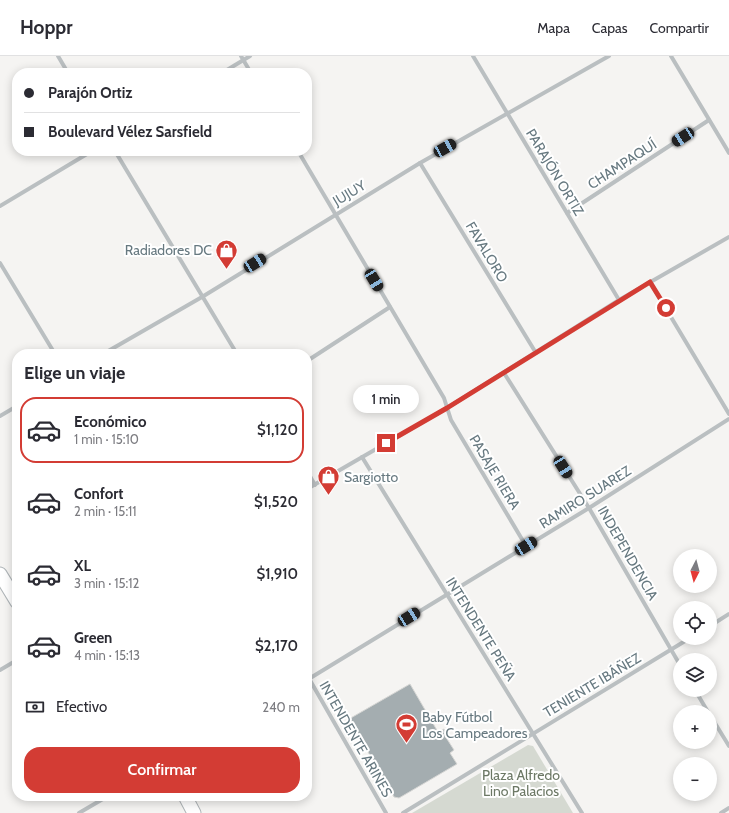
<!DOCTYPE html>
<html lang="es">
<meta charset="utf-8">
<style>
:root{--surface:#fff;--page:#f7f7f7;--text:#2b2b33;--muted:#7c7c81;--line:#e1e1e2;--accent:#d33c34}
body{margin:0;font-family:Cabin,sans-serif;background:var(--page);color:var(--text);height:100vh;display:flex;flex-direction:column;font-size:15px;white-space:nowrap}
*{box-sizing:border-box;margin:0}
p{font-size:13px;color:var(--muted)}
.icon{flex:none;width:22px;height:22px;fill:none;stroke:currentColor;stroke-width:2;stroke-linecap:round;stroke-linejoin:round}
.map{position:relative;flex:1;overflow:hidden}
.drawer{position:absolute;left:12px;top:293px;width:300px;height:452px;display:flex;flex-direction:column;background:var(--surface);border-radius:16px;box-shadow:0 2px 10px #0003}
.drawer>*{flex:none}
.top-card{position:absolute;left:12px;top:12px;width:300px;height:88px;border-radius:16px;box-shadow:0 2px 10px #0003;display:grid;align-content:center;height:88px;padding:0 12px;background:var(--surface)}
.needle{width:26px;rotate:186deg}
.controls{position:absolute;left:673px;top:493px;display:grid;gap:8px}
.controls a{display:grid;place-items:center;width:44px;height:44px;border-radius:50%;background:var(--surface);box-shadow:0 2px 10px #0003;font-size:20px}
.end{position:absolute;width:18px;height:18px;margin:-9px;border:5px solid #d33c34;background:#fff;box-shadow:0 0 0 2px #fff}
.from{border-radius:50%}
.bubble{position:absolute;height:28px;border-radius:14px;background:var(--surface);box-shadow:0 2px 10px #0003;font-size:13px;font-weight:600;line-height:28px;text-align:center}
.car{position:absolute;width:12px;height:24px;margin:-12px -6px;border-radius:5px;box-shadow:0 0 3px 1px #0007;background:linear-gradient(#222 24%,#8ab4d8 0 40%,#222 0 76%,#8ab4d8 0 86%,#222 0)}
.top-card b{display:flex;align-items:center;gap:14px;height:38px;font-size:15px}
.top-card b+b{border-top:1px solid var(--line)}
.top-card i{width:10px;height:10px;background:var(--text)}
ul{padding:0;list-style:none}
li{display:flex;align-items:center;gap:12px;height:66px;margin:0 8px 6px;padding:0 4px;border:2px solid transparent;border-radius:16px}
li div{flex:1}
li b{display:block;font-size:15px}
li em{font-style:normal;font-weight:600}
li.on{border-color:var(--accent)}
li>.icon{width:36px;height:36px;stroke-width:1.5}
h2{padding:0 12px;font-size:18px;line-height:48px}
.pay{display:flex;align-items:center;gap:10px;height:44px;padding:0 12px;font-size:15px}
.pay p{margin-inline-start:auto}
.button{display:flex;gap:8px;margin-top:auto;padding:8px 12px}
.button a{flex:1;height:46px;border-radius:16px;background:var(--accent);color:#fff;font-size:16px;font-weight:600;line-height:46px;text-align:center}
header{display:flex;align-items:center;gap:24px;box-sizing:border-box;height:56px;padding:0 20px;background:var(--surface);border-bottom:1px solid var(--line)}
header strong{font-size:19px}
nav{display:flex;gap:22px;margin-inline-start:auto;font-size:14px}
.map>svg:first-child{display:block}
.green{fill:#d5d9d1}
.building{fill:#a4adb0;stroke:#d6d6d4}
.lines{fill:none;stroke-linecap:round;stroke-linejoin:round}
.secondary-casing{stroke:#afb5b8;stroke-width:15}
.street{stroke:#babfc1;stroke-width:4}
.secondary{stroke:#fff;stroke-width:13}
.route{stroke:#d33c34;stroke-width:5}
.labels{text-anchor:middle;stroke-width:4;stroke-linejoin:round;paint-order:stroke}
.street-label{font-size:14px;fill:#677980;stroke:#fff}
.poi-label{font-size:14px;fill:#677980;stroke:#fff;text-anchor:start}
.park-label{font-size:14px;fill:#6c7865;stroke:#fff}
</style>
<header>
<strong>Hoppr</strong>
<nav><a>Mapa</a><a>Capas</a><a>Compartir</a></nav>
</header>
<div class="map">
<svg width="729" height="757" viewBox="0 0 729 757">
<rect width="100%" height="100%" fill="#f5f4f2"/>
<!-- green -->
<path class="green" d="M 528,689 L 533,690 L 573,757 L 412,757 Z"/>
<!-- building -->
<path class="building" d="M 410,628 L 438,676 L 444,673 L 449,682 L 447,683 L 454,694 L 450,697 L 457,708 L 399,742 L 394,741 L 349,663 Z"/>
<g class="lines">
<defs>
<g id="secondary">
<path d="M 0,518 L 17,546"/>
<path d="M 185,740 L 194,757"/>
</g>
</defs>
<!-- secondary casing -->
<use href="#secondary" class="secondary-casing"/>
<!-- street -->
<g class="street">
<path d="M 58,0 L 68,17"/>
<path d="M 241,0 L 251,17"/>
<path d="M 473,0 L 619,244"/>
<path d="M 671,0 L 729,97"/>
<path d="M 222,17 L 250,0"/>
<path d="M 115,95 L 237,298"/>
<path d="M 298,95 L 444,342 L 451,364 L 526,490"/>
<path d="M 420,107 L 536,297"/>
<path d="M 0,150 L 92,95"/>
<path d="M 567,157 L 709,64"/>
<path d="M 0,207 L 55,298"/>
<path d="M 650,226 L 729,358"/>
<path d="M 103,298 L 202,241 L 420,107 L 609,0"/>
<path d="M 307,305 L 390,251"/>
<path d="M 504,317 L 589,452 L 680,609"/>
<path d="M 0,360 L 17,350"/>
<path d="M 362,401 L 582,757"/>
<path d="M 307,415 L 315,429"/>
<path d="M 307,433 L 447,352 L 619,244 L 729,181"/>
<path d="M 710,570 L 729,558"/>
<path d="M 0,614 L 17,604"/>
<path d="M 307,619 L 386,757"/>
<path d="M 307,624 L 589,452 L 729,363"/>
<path d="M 695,634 L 708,656"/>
<path d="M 710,659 L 729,690"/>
<path d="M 79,757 L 108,740"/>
<path d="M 403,757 L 690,582"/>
<path d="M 721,757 L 729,752"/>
</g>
<!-- secondary -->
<use href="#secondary" class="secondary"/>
</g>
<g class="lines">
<!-- route -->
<path class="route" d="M 386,387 L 447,352 L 650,226 L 666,252"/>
</g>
<!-- icons -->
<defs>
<symbol id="shop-pin" viewBox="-11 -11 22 30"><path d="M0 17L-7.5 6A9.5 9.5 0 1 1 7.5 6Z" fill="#d33c34" stroke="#fff"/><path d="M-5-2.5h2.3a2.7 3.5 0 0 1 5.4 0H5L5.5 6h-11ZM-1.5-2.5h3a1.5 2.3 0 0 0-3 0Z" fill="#fff"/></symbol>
<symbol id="stadium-pin" viewBox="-11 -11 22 30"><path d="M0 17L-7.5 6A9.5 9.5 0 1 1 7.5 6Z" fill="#d33c34" stroke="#fff"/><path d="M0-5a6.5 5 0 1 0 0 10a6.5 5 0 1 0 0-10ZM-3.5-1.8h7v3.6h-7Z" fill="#fff"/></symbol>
</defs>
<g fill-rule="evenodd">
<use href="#shop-pin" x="214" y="182" width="25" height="34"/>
<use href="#shop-pin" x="316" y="408" width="25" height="34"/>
<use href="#stadium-pin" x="394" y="656" width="25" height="34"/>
</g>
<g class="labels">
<!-- street labels -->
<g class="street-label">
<text transform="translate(622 108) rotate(-33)" y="5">CHAMPAQUÍ</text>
<text transform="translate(555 116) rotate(59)" y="5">PARAJÓN ORTIZ</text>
<text transform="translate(349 137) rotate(-31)" y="5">JUJUY</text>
<text transform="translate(487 196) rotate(59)" y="5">FAVALORO</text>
<text transform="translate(495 416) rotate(59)" y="5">PASAJE RIERA</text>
<text transform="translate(585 441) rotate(-32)" y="5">RAMIRO SUAREZ</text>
<text transform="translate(628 497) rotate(60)" y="5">INDEPENDENCIA</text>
<text transform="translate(481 573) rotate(58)" y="5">INTENDENTE PEÑA</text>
<text transform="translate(592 629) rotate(-31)" y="5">TENIENTE IBÁÑEZ</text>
<text transform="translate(356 683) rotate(60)" y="5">INTENDENTE ARINES</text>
</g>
<!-- poi labels -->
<g class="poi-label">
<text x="212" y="199" text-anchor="end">Radiadores DC</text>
<text x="344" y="426">Sargiotto</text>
<text x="422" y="666">Baby Fútbol<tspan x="422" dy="16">Los Campeadores</tspan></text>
</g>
<!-- park labels -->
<g class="park-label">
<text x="521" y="724">Plaza Alfredo<tspan x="521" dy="16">Lino Palacios</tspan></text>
</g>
</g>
</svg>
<div class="controls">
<a><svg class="needle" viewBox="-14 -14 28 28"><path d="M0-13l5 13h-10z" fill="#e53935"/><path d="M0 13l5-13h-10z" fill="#7c7c81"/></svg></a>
<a><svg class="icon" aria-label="locate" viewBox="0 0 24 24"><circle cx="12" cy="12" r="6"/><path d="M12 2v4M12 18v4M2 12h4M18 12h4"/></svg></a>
<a><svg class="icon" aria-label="layers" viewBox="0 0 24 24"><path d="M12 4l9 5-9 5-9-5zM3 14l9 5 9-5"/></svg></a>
<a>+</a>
<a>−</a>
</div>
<i class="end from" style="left:666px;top:252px"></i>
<i class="end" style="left:386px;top:387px"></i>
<div class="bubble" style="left:353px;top:329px;width:66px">1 min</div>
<i class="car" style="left:683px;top:81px;rotate:237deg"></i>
<i class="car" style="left:445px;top:92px;rotate:61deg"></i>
<i class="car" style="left:255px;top:207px;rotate:58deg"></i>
<i class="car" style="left:374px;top:224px;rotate:149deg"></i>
<i class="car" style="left:563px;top:411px;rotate:148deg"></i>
<i class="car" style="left:526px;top:490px;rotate:58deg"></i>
<i class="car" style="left:409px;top:561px;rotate:58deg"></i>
<div class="top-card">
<b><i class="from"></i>Parajón Ortiz</b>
<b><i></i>Boulevard Vélez Sarsfield</b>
</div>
<section class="drawer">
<h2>Elige un viaje</h2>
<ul>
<li class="on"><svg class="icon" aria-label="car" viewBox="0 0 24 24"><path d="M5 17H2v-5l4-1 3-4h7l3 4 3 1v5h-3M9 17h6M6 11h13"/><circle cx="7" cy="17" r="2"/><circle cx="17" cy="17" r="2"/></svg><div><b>Económico</b><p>1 min · 15:10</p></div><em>$1,120</em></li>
<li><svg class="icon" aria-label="car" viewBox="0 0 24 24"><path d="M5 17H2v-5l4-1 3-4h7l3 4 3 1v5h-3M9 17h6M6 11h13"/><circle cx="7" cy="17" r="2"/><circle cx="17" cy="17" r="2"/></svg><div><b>Confort</b><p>2 min · 15:11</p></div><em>$1,520</em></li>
<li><svg class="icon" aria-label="car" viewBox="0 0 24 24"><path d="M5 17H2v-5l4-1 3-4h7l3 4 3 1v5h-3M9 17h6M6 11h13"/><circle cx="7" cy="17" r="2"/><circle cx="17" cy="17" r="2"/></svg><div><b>XL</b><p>3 min · 15:12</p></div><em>$1,910</em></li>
<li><svg class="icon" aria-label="car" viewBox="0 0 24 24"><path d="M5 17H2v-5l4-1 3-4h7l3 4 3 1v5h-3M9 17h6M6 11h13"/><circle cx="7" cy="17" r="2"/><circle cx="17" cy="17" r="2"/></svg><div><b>Green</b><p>4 min · 15:13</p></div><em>$2,170</em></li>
</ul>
<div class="pay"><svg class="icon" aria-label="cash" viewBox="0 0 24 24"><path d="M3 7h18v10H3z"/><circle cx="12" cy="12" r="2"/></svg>Efectivo<p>240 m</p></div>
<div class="button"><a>Confirmar</a></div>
</section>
</div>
